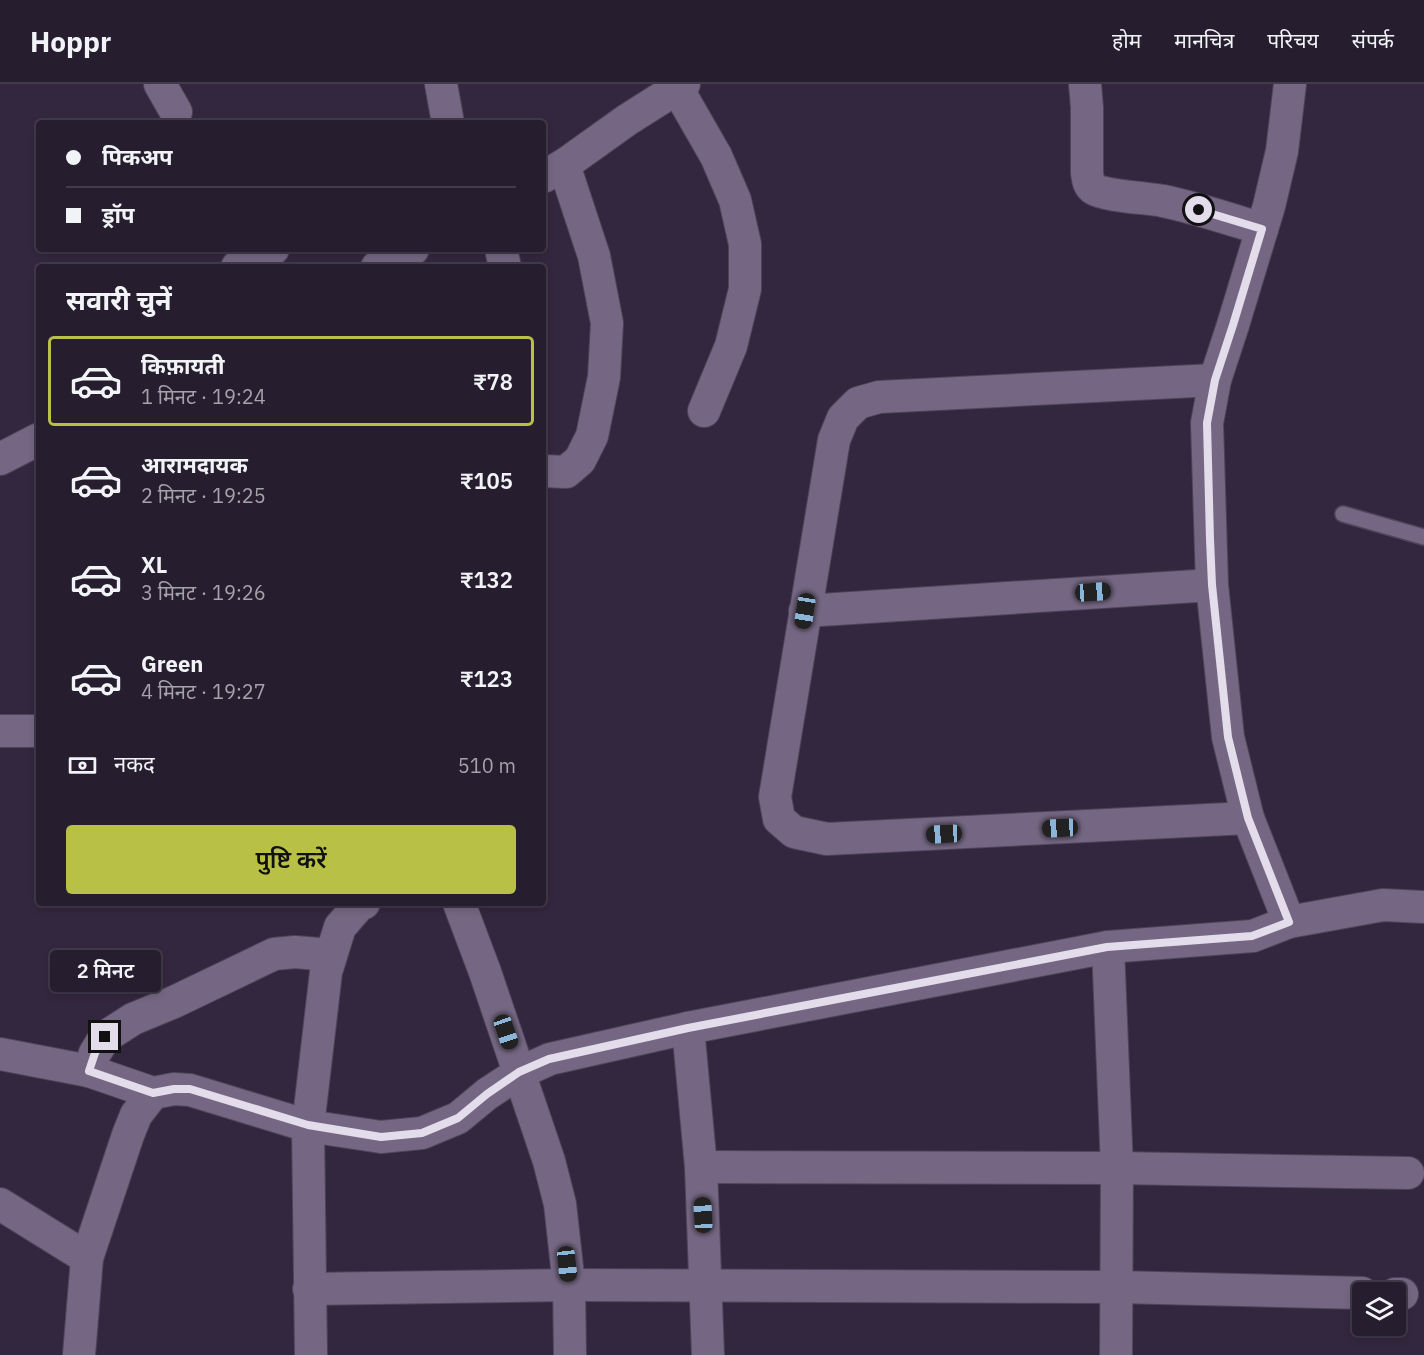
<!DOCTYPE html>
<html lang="hi">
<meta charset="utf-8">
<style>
:root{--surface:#261d2f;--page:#322a3b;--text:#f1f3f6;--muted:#a4a2aa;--line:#423b4b;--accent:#b9c046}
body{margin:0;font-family:"IBM Plex Sans","Noto Sans Devanagari",sans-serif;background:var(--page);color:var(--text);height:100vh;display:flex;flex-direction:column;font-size:22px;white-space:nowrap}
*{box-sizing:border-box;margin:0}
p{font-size:20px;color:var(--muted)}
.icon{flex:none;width:33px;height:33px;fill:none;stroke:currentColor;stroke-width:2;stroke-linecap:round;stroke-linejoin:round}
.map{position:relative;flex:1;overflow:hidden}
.panel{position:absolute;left:36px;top:180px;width:510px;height:642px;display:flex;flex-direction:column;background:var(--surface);border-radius:6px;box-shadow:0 3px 9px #0003,0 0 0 2px var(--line)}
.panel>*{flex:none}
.top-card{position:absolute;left:36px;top:36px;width:510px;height:132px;border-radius:6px;box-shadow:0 3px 9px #0003,0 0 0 2px var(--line);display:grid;align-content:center;height:132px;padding:0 30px;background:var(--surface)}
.controls{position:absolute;left:1352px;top:1198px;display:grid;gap:12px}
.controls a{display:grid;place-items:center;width:54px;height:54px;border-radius:6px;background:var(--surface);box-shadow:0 3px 9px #0003,0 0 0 2px var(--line);font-size:30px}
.end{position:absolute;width:27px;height:27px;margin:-14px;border:8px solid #e3dceb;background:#111;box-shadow:0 0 0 3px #111}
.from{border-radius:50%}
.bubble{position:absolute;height:42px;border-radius:6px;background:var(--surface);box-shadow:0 3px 9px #0003,0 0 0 2px var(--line);font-size:20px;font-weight:600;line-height:42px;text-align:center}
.car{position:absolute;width:18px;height:36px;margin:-18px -9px;border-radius:8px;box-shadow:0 0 4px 2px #0007;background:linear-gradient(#222 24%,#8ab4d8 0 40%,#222 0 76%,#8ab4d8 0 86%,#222 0)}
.top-card b{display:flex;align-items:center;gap:21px;height:57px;font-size:22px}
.top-card b+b{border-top:2px solid var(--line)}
.top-card i{width:15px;height:15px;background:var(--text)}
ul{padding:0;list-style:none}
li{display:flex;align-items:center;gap:18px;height:90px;margin:0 12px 9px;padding:0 18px;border:3px solid transparent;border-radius:6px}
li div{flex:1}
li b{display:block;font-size:22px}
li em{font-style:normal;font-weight:600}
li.current{border-color:var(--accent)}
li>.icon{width:54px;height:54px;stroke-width:1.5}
h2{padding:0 30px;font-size:27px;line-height:72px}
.pay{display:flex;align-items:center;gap:15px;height:66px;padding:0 30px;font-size:22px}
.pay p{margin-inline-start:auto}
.action{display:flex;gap:12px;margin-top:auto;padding:12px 30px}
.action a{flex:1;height:69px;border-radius:6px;background:var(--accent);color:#111;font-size:24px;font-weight:600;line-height:69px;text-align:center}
header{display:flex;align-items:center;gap:36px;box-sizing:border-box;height:84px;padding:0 30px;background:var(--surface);border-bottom:2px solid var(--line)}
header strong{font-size:28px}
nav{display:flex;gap:33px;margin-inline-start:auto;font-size:21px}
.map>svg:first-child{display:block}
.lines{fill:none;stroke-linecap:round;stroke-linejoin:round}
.lane-casing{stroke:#4f4458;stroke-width:18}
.street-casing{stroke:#4f4458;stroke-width:34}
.lane{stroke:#756783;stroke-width:15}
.street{stroke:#756783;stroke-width:32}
.route{stroke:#e3dceb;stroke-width:8}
</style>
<header>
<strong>Hoppr</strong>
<nav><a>होम</a><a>मानचित्र</a><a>परिचय</a><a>संपर्क</a></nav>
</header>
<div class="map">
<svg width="1424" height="1271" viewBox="0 0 1424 1271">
<rect width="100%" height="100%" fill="#33273f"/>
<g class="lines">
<defs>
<path id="lane" d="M 1343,430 L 1424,453"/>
<g id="street">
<path d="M 160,0 L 176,28"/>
<path d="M 441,0 L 448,39"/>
<path d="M 1085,0 L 1087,24 L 1087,89 C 1088,95 1088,101 1094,105 C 1105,112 1148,114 1163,117 C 1197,124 1229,135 1262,145"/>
<path d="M 677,4 L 716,72 L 735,116 L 745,160 L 745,205 L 731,262 L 704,327"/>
<path d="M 543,93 L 564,81 L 627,36 L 684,0"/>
<path d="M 501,165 L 505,183"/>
<path d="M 237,183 L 273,165"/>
<path d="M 377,183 L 413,165"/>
<path d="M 1215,296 L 879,313 L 858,319 L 843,334 L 834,356 L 775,713 L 779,735 L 794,748 L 827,755 L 1248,734"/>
<path d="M 0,375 L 39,355"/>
<path d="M 543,387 L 566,388 L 580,376 L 592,352 L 604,293 L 607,239 L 594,172 L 564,81"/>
<path d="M 805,527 L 1212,501"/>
<path d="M 0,647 L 39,647"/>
<path d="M 459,819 L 485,888 L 549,1077 L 560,1120 L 569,1201 L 570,1271"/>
<path d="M 1289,838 L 1248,734 L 1228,653 L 1212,501 L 1207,339 L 1215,296 L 1233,241 L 1269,122 L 1282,67 L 1290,0"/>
<path d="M 1108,863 L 1117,1084 L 1116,1271"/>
<path d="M 688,944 L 701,1083 L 708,1271"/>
<path d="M 0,970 L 89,987 L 153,1009 L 174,1005 L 190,1006 L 308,1042 L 381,1053 L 422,1049 L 458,1034 L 487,1010 L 519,989 L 550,975 L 688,944 L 1108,863 L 1253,852 L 1289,838 L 1383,821 L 1424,823"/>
<path d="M 89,987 L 95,969 L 105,953 L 133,935 L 174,918 L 274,870 L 295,868 L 331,871"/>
<path d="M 701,1083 L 1117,1084 L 1408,1089"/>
<path d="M 0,1120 L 87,1174"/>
<path d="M 309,1205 L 569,1201 L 1117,1203 L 1362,1209"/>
<path d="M 1395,1210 L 1402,1210"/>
<path d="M 79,1271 L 87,1174 L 128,1051 L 136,1031 L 153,1009"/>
<path d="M 311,1271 L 308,1042 L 326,888 L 340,843 L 360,820 L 364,819"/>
</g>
</defs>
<!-- lane casing -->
<use href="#lane" class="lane-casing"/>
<!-- street casing -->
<use href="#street" class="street-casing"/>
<!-- lane -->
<use href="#lane" class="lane"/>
<!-- street -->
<use href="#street" class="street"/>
</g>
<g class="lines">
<!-- route -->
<path class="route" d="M 105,953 L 95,969 L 89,987 L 153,1009 L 174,1005 L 190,1005 L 308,1041 L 381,1053 L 422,1049 L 458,1034 L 487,1010 L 519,988 L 549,975 L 688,944 L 1107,863 L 1252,852 L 1289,838 L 1248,734 L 1228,653 L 1212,501 L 1210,455 L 1207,339 L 1215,296 L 1233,241 L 1262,145 L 1199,126"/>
</g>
</svg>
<div class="controls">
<a><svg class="icon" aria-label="layers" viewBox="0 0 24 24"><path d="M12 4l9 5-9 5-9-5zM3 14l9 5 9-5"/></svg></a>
</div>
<i class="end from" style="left:1199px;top:126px"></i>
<i class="end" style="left:105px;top:953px"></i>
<div class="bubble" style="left:50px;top:866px;width:111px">2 मिनट</div>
<i class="car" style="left:1093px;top:508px;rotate:86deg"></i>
<i class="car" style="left:805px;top:527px;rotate:189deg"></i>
<i class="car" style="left:1060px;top:744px;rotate:267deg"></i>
<i class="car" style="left:944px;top:750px;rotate:267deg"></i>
<i class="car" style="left:506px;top:948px;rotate:161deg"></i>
<i class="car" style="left:703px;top:1131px;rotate:357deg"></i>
<i class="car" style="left:567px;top:1180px;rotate:174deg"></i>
<div class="top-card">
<b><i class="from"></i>पिकअप</b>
<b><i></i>ड्रॉप</b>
</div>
<section class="panel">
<h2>सवारी चुनें</h2>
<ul>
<li class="current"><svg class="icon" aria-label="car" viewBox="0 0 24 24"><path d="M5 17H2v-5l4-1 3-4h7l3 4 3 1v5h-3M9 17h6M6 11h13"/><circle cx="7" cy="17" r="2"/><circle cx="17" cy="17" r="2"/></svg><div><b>किफ़ायती</b><p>1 मिनट · 19:24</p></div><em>₹78</em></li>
<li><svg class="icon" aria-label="car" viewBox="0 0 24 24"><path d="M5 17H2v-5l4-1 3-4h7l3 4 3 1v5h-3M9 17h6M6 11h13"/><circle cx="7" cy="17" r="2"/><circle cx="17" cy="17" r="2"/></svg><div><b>आरामदायक</b><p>2 मिनट · 19:25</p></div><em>₹105</em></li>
<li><svg class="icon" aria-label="car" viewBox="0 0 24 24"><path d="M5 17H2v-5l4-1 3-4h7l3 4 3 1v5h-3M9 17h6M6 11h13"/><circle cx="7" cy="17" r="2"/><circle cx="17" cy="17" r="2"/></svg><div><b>XL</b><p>3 मिनट · 19:26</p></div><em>₹132</em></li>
<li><svg class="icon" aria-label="car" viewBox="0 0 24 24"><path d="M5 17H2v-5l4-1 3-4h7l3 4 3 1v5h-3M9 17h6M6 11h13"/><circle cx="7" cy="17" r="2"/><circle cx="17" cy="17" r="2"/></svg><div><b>Green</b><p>4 मिनट · 19:27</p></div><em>₹123</em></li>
</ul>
<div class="pay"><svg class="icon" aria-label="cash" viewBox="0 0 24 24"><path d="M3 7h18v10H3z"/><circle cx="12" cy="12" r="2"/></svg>नकद<p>510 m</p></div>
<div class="action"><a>पुष्टि करें</a></div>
</section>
</div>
